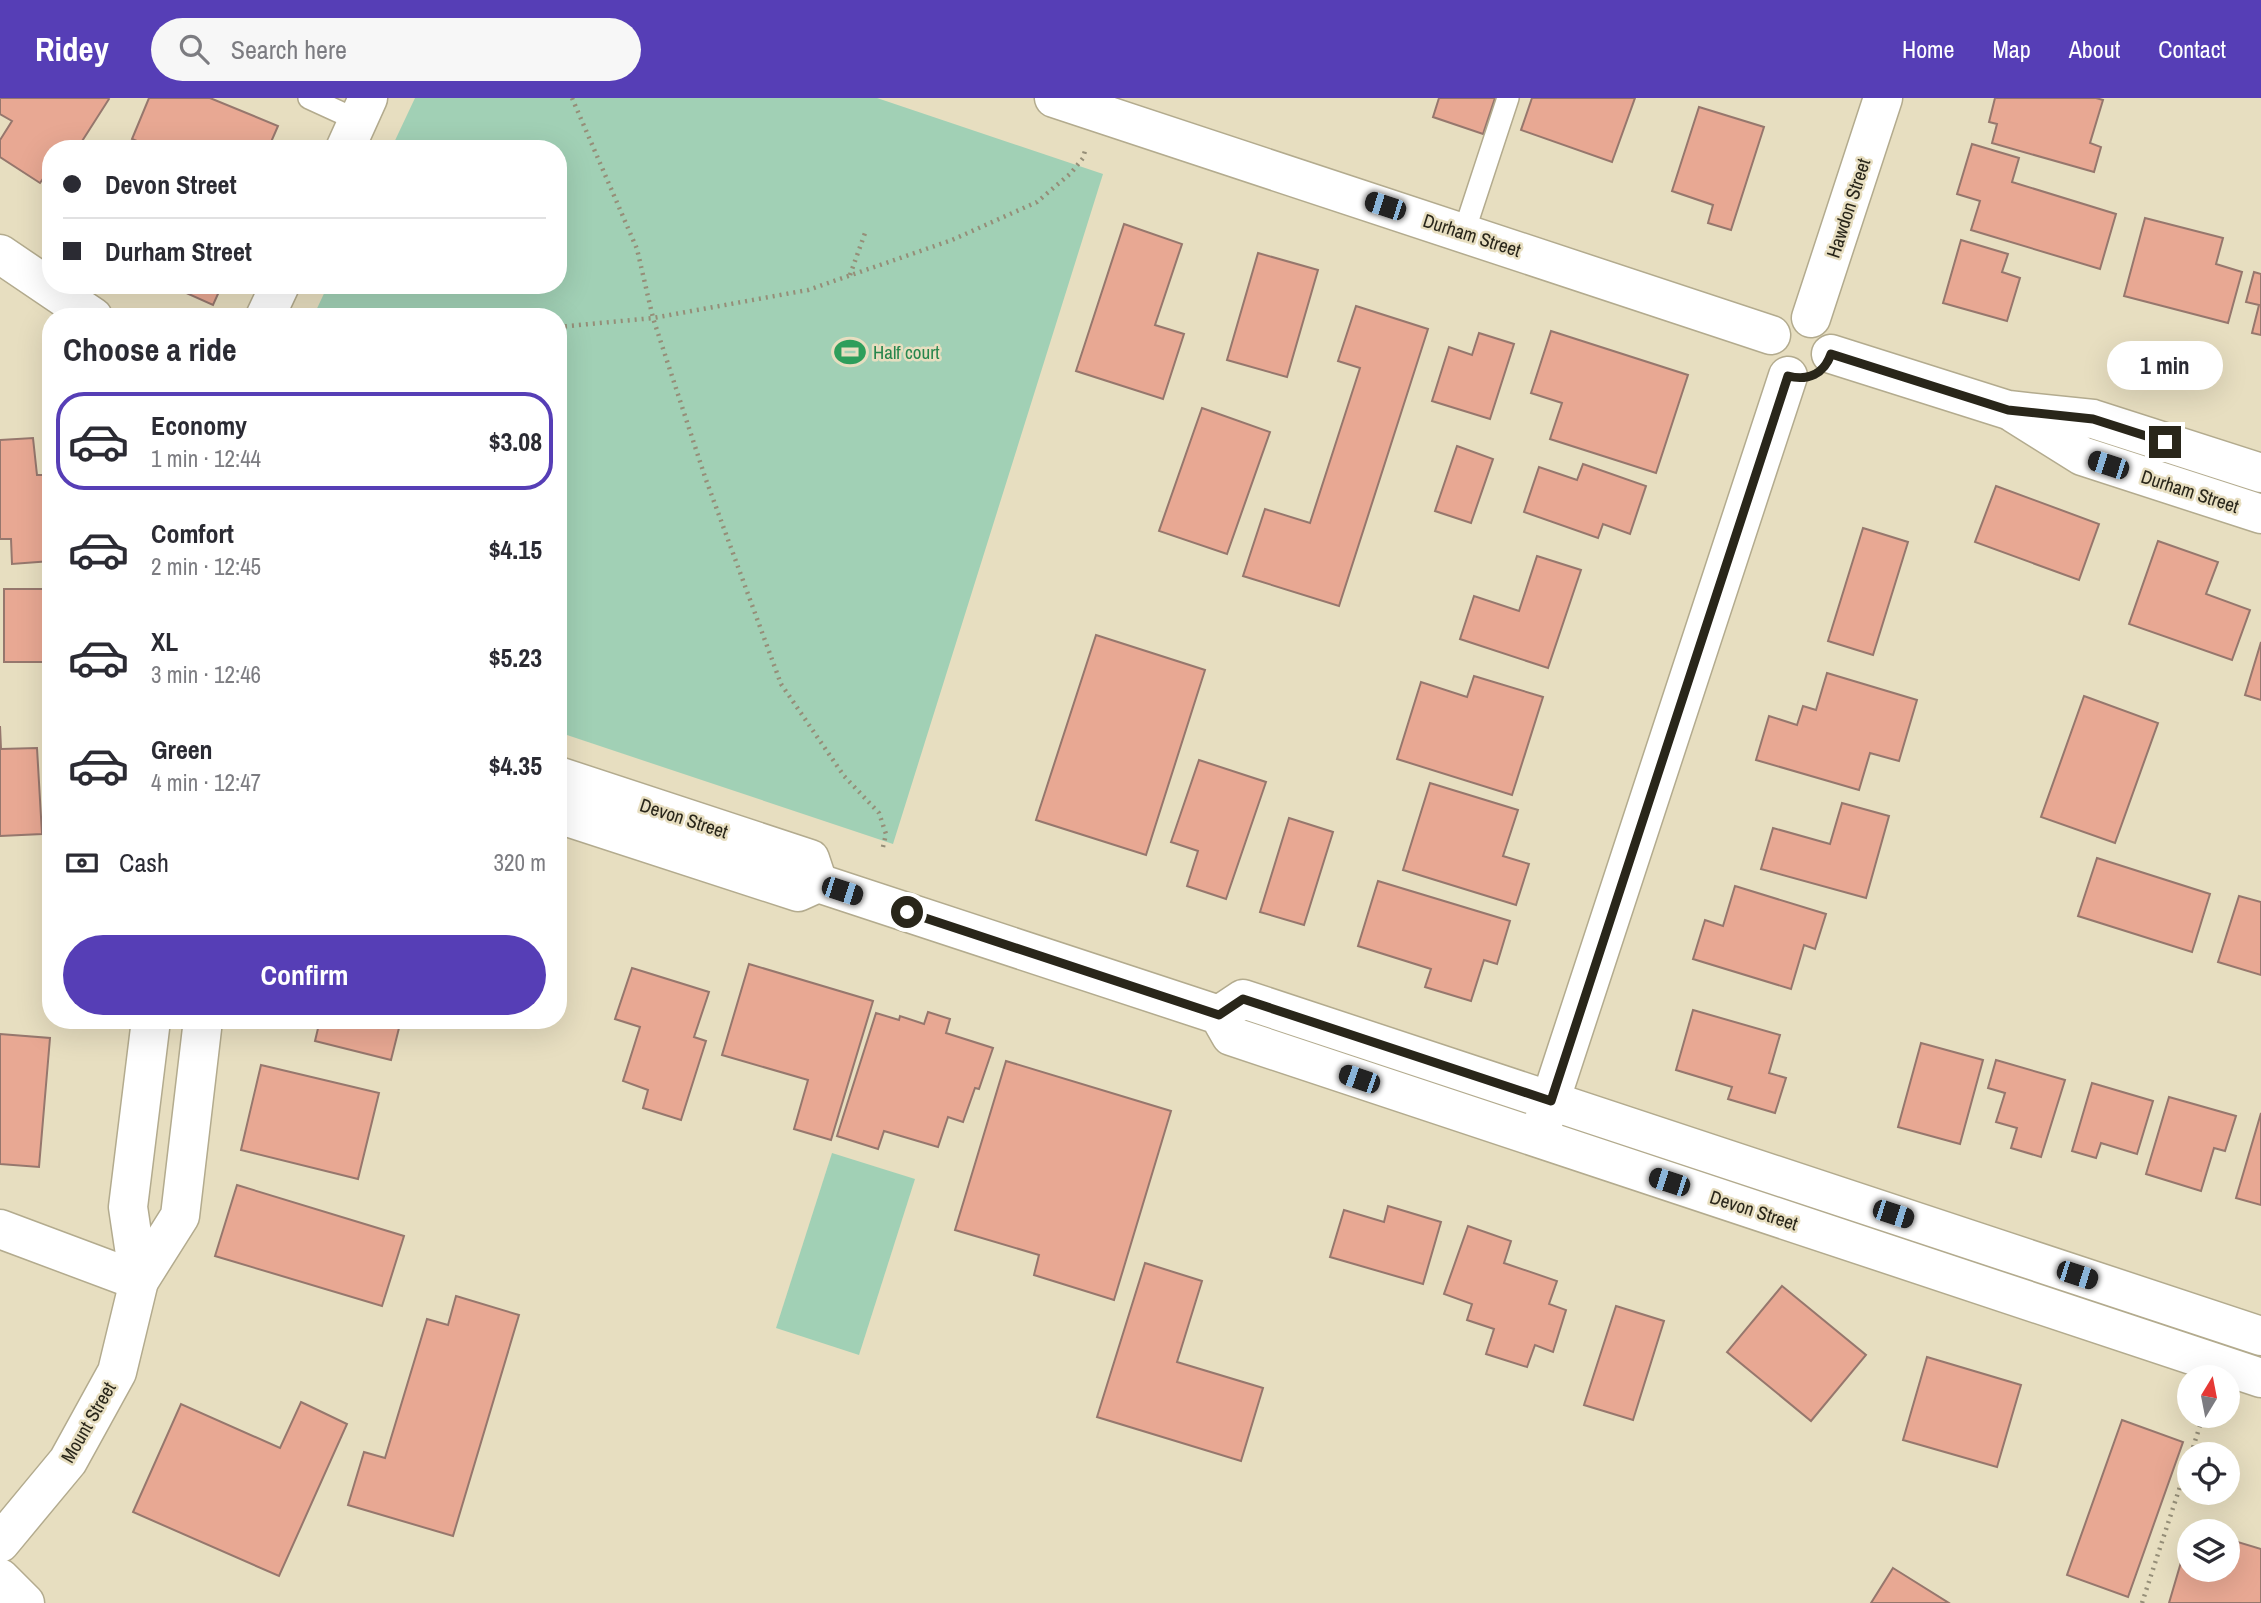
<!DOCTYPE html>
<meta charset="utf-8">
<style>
:root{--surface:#fff;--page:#f7f7f7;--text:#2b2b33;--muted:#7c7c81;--line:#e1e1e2;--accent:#563eb6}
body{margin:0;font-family:"Archivo Narrow",sans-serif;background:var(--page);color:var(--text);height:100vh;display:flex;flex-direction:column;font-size:26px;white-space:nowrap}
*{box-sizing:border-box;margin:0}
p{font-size:23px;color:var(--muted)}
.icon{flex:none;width:38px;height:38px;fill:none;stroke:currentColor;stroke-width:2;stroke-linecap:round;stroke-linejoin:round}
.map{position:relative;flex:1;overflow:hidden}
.sheet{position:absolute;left:42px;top:210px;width:525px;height:721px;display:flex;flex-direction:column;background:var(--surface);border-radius:28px;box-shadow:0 7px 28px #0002}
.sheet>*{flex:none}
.guide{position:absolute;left:42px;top:42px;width:525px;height:154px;border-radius:28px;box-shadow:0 7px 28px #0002;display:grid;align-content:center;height:154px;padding:0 21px;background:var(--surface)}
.needle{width:46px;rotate:10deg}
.buttons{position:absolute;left:2177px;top:1267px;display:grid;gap:14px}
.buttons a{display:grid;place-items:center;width:63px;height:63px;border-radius:50%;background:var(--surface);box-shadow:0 7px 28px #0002;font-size:35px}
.end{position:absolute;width:32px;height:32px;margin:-16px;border:9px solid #29261a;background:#fff;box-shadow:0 0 0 4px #fff}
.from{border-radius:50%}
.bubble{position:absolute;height:49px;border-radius:24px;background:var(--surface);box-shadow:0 7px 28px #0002;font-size:23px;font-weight:800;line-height:49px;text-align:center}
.car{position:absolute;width:21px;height:42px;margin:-21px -10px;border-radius:9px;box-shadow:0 0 5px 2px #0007;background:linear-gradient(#222 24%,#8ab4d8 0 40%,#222 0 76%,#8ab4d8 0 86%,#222 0)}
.guide b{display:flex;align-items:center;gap:24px;height:66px;font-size:26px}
.guide b+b{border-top:2px solid var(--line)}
.guide i{width:18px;height:18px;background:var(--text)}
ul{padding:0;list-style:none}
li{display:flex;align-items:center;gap:21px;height:98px;margin:0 14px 10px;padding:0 7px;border:4px solid transparent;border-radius:28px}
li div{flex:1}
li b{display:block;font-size:26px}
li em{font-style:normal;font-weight:800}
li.active{border-color:var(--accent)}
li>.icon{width:63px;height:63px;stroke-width:1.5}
h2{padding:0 21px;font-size:32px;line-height:84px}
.pay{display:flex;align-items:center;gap:18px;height:77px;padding:0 21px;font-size:26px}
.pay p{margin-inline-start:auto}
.button{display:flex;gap:14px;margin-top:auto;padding:14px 21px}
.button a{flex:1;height:80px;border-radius:42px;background:var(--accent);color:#fff;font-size:28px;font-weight:800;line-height:80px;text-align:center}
header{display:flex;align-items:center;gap:42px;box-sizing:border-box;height:98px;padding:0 35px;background:var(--accent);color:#fff}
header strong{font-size:33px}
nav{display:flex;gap:38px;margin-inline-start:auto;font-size:24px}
.search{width:490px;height:63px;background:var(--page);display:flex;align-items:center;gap:18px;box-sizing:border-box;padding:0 24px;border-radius:38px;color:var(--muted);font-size:26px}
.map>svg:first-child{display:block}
.green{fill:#a1d0b5}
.building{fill:#e8a893;stroke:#96776d;stroke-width:2}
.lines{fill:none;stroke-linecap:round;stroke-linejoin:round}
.lane-casing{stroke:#b3ab8e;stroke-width:24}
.street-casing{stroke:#b3ab8e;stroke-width:41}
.path{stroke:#958e78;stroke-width:4.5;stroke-dasharray:2 5;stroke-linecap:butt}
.lane{stroke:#fff;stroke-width:21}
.street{stroke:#fff;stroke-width:38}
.route{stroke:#29261a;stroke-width:9}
.labels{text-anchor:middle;stroke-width:5;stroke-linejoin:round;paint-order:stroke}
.street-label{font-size:19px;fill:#29261a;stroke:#e7dec0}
.leisure-label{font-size:19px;fill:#27864d;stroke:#e7dec0;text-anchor:start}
</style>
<header>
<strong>Ridey</strong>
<div class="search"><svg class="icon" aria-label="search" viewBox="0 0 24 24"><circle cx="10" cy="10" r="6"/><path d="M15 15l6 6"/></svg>Search here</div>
<nav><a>Home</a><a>Map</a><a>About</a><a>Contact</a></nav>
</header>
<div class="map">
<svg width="2261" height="1505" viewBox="0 0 2261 1505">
<rect width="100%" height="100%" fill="#e7dec0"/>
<!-- green -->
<g class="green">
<path d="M 415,0 L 877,0 L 1103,76 L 893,746 L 558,634 L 558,219 L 313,219 L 328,187 L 558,187 L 558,51 L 391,51 Z"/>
<path d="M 832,1055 L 915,1081 L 859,1257 L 776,1230 Z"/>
</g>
<!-- building -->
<g class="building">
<path d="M 0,0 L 108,0 L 109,1 L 77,51 L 51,51 L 51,69 L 40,85 L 0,59 L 0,42 L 12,23 L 0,16 Z"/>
<path d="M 149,0 L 210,0 L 278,28 L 268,51 L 156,51 L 132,41 Z"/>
<path d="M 1439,0 L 1495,0 L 1483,36 L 1433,19 Z"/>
<path d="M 1532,0 L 1635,0 L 1612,64 L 1521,32 Z"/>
<path d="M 1995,0 L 2096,0 L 2103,2 L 2090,45 L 2101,49 L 2094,74 L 1992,45 L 1997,26 L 1989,24 Z"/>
<path d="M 1699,9 L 1764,29 L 1731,132 L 1708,125 L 1713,107 L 1672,93 Z"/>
<path d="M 1972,46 L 2019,60 L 2012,84 L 2116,116 L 2100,171 L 1971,132 L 1980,103 L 1957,96 Z"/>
<path d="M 2145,120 L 2223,140 L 2216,166 L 2242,174 L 2228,225 L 2124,198 Z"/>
<path d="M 1124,126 L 1182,146 L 1155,227 L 1184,236 L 1163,301 L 1076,273 Z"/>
<path d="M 1961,142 L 2008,156 L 2002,174 L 2020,180 L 2007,223 L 1943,205 Z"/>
<path d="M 1258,155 L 1318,172 L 1287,279 L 1227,262 Z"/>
<path d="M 2254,174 L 2261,176 L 2261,237 L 2252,235 L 2259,207 L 2246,204 Z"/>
<path d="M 176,187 L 222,187 L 213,207 L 175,190 Z"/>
<path d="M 1356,208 L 1428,231 L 1339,508 L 1243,478 L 1265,411 L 1310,425 L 1360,270 L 1338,263 Z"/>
<path d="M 1551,233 L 1688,277 L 1656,375 L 1550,341 L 1562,305 L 1531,295 Z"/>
<path d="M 1479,235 L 1514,246 L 1490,321 L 1432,303 L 1449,249 L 1472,257 Z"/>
<path d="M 1202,310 L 1270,334 L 1227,456 L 1159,433 Z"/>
<path d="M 33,340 L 37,377 L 51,377 L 51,463 L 12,466 L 11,441 L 0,441 L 0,342 Z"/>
<path d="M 1457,348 L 1493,361 L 1471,425 L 1435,413 Z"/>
<path d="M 1583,366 L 1646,388 L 1630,436 L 1603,426 L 1598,440 L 1524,414 L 1539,369 L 1577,382 Z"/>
<path d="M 1996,388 L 2099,426 L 2079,482 L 1975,444 Z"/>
<path d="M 1863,430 L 1908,444 L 1873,557 L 1828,543 Z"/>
<path d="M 2158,443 L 2218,464 L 2206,496 L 2250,512 L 2232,562 L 2129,526 Z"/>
<path d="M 1537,458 L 1581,472 L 1548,570 L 1460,541 L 1474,498 L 1519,513 Z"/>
<rect x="4" y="491" width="47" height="73"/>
<path d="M 1096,537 L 1205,572 L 1146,757 L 1036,722 Z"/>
<path d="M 2261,544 L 2261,602 L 2245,597 Z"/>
<path d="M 1827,575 L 1917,602 L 1899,663 L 1870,655 L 1859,692 L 1756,662 L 1769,618 L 1797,627 L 1803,608 L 1816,612 Z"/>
<path d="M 1474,578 L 1543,599 L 1512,697 L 1397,661 L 1421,584 L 1467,599 Z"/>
<path d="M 2084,598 L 2158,625 L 2115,745 L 2041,719 Z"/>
<path d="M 0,628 L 1,651 L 37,650 L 42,736 L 0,738 Z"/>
<path d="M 1199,662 L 1266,684 L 1226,801 L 1187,788 L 1198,753 L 1171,744 Z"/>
<path d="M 1430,685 L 1518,712 L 1503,758 L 1529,766 L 1516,807 L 1403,772 Z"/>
<path d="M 1842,705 L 1889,718 L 1866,800 L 1761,771 L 1773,730 L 1830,746 Z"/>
<path d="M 1289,720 L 1333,734 L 1304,827 L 1260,814 Z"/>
<path d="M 2097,760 L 2210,796 L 2192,854 L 2078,818 Z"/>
<path d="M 1378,783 L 1510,823 L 1497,866 L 1484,862 L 1471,903 L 1425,889 L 1431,871 L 1358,848 Z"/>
<path d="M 1735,788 L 1826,816 L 1815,851 L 1804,847 L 1791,891 L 1693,861 L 1705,822 L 1723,828 Z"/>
<path d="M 2239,798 L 2261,804 L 2261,877 L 2218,864 Z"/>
<path d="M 749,866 L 873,903 L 831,1042 L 794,1031 L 808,982 L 722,957 Z"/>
<path d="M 632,870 L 709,894 L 694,939 L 706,943 L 681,1022 L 643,1010 L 648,992 L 623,983 L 640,929 L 615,921 Z"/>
<path d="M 1693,912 L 1780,937 L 1769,975 L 1786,980 L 1775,1015 L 1728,1001 L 1732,989 L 1676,972 Z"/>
<path d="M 928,914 L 950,921 L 946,935 L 993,950 L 979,991 L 975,990 L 963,1024 L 948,1019 L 938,1049 L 884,1033 L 878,1051 L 837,1038 L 876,915 L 899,922 L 900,918 L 924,926 Z"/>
<path d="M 320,922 L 401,922 L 391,962 L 315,943 Z"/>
<path d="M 0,936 L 50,940 L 39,1069 L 0,1066 Z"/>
<path d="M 1921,945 L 1983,962 L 1960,1046 L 1898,1029 Z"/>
<path d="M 1996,962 L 2065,982 L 2041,1059 L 2011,1050 L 2017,1030 L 1996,1024 L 2005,995 L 1988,990 Z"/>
<path d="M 1006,963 L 1171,1013 L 1114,1202 L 1034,1177 L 1039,1157 L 955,1132 Z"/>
<path d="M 261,967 L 379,995 L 358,1081 L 241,1052 Z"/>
<path d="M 2092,985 L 2153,1003 L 2137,1056 L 2101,1045 L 2096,1060 L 2072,1053 Z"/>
<path d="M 2169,999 L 2236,1018 L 2225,1053 L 2214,1050 L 2201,1093 L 2146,1076 Z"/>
<path d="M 2261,1015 L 2261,1107 L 2236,1100 Z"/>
<path d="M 237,1087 L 404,1138 L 382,1208 L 215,1158 Z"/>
<path d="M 1388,1108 L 1441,1124 L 1423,1186 L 1330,1159 L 1344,1112 L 1384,1124 Z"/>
<path d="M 1468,1128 L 1511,1143 L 1504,1165 L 1557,1183 L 1549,1206 L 1566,1212 L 1553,1254 L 1535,1247 L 1527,1269 L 1486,1256 L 1494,1231 L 1467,1222 L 1472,1206 L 1444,1196 Z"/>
<path d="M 1145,1165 L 1202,1183 L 1177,1264 L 1263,1290 L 1241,1363 L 1097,1319 Z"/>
<path d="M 1782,1188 L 1866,1257 L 1811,1323 L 1727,1254 Z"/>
<path d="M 456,1198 L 519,1217 L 453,1438 L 348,1407 L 364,1354 L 385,1360 L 427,1221 L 448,1227 Z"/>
<path d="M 1616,1208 L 1664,1223 L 1633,1322 L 1584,1307 Z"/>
<path d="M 1927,1259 L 2021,1287 L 1997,1369 L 1903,1342 Z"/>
<path d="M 301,1304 L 347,1326 L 279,1478 L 133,1414 L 181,1306 L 280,1350 Z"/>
<path d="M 2122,1322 L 2183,1344 L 2128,1499 L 2067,1477 Z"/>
<path d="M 2189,1437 L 2189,1472 L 2228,1472 L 2228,1441 L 2261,1451 L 2261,1505 L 2169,1505 Z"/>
<path d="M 1893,1470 L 1949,1505 L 1871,1505 Z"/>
</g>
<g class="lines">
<defs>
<g id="lane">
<path d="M 309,0 L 357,22"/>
<path d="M 1464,134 L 1508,0"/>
</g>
<g id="street">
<path d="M 1054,0 L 1771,237"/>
<path d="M 345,51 L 368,0"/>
<path d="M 0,156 L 93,219"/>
<path d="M 265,219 L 280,187"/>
<path d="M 1811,220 L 1883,0"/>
<path d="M 1831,256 L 2008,312 L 2093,321 L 2261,375"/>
<path d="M 2015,316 L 2082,358 L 2261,416"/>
<path d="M 558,678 L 810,761 L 818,785"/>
<path d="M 558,716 L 798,794 L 818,785"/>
<path d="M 818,785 L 1219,917 L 1231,938 L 2261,1280"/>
<path d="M 1219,917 L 1243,901 L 2261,1238"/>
<path d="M 1542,1028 L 1788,278"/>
<path d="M 0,1131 L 139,1183"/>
<path d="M 139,1183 L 128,1109 L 151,922"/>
<path d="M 0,1445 L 68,1363 L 117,1274 L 139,1183 L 180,1118 L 203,922"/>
<path d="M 0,1480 L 25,1505"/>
</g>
</defs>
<!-- lane casing -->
<use href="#lane" class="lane-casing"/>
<!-- street casing -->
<use href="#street" class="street-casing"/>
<!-- path -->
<g class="path">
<path d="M 572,0 L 637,151 L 653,220 L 705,379 L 781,586 L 844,678 L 879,715 L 886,736 L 883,749"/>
<path d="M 850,177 L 865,135"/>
<path d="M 558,229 L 653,220 L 808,192 L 952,142 L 1037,104 L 1071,75 L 1083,60 L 1086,49"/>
<path d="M 2191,1356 L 2203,1318"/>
<path d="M 2142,1505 L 2189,1361"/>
</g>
<!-- lane -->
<use href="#lane" class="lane"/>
<!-- street -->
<use href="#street" class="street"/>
</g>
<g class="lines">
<!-- route -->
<path class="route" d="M 907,814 L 1219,917 L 1243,901 L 1551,1003 L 1788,278 C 1808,283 1824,276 1831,256 L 2008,312 L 2093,321 L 2165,344"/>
</g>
<!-- icons -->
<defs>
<symbol id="stadium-bare" viewBox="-9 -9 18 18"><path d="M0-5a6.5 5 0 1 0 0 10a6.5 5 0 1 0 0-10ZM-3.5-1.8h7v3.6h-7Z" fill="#2e9e5b" stroke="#e7dec0" stroke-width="2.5" paint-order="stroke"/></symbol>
</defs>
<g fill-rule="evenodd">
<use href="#stadium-bare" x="828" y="232" width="44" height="44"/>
</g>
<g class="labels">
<!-- street labels -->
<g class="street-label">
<text transform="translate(1848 110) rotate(-72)" y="7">Hawdon Street</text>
<text transform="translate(1472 137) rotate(18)" y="7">Durham Street</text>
<text transform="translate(2190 393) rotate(18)" y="7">Durham Street</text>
<text transform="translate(684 720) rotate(18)" y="7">Devon Street</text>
<text transform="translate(1754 1112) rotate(18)" y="7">Devon Street</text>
<text transform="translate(88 1324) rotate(-60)" y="7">Mount Street</text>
</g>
<!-- leisure labels -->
<g class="leisure-label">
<text x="873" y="261">Half court</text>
</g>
</g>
</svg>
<div class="buttons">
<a><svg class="needle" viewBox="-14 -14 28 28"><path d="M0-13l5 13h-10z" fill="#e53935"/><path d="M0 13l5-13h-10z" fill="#7c7c81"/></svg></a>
<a><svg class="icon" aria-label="locate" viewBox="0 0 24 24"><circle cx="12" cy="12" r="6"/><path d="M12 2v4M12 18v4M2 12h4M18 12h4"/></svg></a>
<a><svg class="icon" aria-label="layers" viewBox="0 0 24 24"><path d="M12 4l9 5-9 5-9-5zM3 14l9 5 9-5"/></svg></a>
</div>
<i class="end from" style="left:907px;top:814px"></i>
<i class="end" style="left:2165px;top:344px"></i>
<div class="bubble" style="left:2107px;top:243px;width:116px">1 min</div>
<i class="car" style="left:1385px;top:108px;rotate:288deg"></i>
<i class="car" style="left:2108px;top:367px;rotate:288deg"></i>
<i class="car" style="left:842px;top:793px;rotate:108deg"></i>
<i class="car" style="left:1359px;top:981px;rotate:289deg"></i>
<i class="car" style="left:1669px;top:1084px;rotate:288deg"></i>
<i class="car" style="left:1893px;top:1116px;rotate:108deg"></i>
<i class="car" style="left:2077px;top:1177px;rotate:108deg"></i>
<div class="guide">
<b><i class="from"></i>Devon Street</b>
<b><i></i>Durham Street</b>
</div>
<section class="sheet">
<h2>Choose a ride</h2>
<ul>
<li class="active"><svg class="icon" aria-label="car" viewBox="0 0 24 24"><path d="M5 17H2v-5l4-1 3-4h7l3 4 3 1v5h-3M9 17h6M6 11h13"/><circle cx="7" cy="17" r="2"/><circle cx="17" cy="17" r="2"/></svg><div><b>Economy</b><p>1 min · 12:44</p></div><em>$3.08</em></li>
<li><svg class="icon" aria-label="car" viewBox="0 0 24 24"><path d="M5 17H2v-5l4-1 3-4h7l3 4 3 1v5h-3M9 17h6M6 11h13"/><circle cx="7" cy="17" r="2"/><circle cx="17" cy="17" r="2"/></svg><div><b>Comfort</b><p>2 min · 12:45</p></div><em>$4.15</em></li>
<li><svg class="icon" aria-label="car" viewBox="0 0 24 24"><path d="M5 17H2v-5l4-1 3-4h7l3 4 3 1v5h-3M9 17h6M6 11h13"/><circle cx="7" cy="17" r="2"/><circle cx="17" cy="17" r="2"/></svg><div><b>XL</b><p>3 min · 12:46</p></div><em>$5.23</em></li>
<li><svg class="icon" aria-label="car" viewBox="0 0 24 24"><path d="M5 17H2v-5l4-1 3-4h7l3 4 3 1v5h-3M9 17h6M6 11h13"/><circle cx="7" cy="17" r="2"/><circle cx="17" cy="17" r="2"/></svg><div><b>Green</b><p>4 min · 12:47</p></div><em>$4.35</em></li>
</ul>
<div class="pay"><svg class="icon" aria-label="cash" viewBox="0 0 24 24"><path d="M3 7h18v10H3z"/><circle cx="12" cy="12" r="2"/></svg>Cash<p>320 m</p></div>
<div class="button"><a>Confirm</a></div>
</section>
</div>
